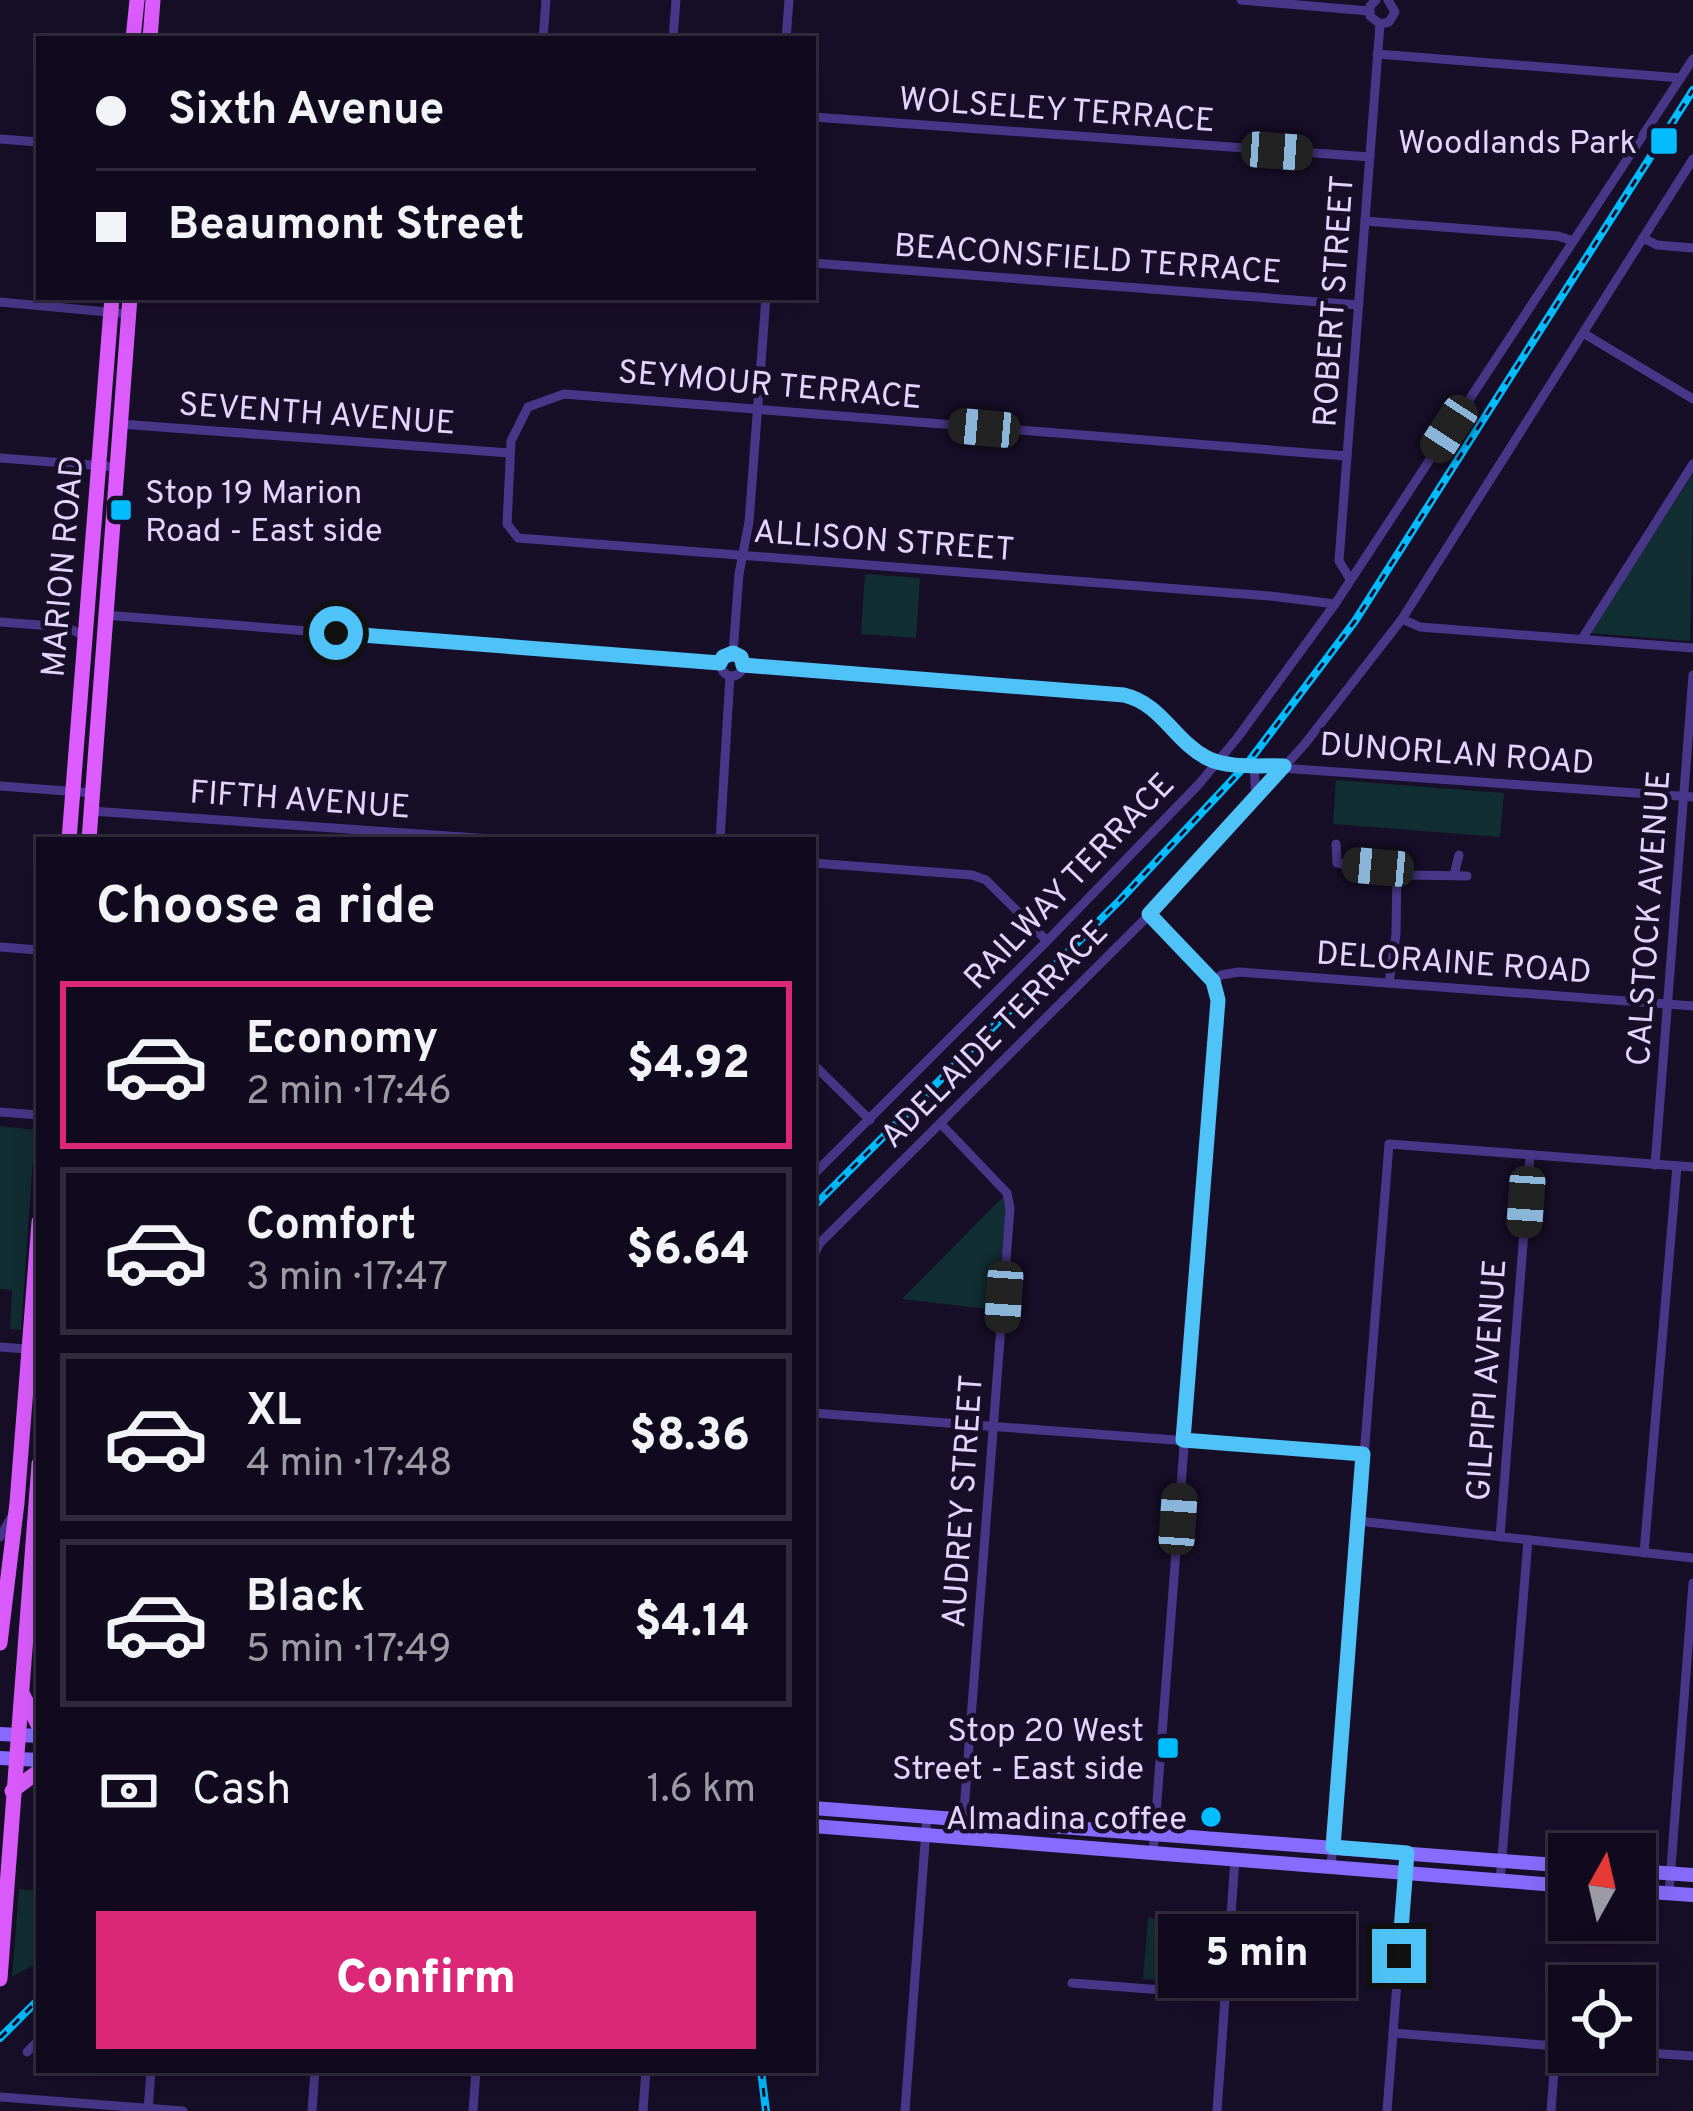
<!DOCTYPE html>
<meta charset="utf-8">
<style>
:root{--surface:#110a1e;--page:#1a1327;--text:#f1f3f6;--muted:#9c9aa4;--line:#302b3c;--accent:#db2777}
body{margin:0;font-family:Overpass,sans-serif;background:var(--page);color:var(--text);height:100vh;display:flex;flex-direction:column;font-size:45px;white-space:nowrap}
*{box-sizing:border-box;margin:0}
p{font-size:39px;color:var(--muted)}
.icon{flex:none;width:66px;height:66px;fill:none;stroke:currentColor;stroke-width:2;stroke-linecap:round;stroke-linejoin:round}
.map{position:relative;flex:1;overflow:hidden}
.details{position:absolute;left:36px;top:837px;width:780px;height:1236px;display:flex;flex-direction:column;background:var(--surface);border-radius:0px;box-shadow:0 12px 48px #0002,0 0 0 3px var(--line)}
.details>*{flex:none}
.top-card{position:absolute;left:36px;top:36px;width:780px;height:264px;border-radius:0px;box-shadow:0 12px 48px #0002,0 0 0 3px var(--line);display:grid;align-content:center;height:264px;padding:0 60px;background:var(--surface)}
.needle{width:78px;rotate:8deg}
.buttons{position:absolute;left:1548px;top:1833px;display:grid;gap:24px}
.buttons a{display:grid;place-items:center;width:108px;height:108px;border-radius:0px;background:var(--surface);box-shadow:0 12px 48px #0002,0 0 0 3px var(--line);font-size:60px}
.end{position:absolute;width:54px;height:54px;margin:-27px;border:15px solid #4fc3f7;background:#111;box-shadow:0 0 0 6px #111}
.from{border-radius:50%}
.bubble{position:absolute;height:84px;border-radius:0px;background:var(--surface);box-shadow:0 12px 48px #0002,0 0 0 3px var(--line);font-size:39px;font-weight:800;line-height:84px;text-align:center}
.car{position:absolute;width:36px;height:72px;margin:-36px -18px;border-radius:15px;box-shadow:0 0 9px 3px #0007;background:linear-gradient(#222 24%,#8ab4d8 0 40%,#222 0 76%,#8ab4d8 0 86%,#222 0)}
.top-card b{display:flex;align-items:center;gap:42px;height:114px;font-size:45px}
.top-card b+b{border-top:3px solid var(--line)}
.top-card i{width:30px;height:30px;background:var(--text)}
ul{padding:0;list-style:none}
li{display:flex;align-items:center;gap:36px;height:168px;margin:0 24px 18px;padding:0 36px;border:6px solid var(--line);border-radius:0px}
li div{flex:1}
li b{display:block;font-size:45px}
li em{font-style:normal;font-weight:800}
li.current{border-color:var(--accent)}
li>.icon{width:108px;height:108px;stroke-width:1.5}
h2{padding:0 60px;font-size:54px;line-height:144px}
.pay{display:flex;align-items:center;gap:30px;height:132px;padding:0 60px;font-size:45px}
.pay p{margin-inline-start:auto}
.action{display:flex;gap:24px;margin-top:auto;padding:24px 60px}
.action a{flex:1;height:138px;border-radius:0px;background:var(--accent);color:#fff;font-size:48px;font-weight:800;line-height:138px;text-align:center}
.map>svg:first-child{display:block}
.green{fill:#112e32}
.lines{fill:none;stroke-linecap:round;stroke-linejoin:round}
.street{stroke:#483789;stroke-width:9}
.secondary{stroke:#886cff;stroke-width:14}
.primary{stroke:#dd5cff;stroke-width:15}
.rail-casing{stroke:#01bcff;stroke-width:8}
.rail{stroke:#170e28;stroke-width:3;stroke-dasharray:9;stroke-linecap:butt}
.route{stroke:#4fc3f7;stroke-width:15}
.poi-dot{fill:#01bcff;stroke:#170e28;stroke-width:4.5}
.labels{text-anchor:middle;stroke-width:9;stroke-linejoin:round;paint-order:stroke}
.street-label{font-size:33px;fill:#e1d5ff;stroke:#170e28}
.poi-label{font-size:33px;fill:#e1d5ff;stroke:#170e28;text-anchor:end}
</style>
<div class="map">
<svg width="1693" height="2111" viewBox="0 0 1693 2111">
<rect width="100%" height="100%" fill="#170e28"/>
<!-- green -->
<g class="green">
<path d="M 1693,474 L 1690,641 L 1590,633 Z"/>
<path d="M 865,574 L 920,578 L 916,638 L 861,634 Z"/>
<path d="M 1336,780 L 1504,793 L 1500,837 L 1333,824 Z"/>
<path d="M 0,1126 L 35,1130 L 21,1330 L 10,1329 L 12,1290 L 0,1289 Z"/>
<path d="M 1003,1197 L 1006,1206 L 996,1310 L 902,1299 Z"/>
<path d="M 19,1889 L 39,1891 L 39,1962 L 12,1977 Z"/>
<path d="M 1148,1918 L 1172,1920 L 1167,1981 L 1143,1979 Z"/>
</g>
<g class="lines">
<!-- street -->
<g class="street">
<path d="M 1241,0 L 1369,11"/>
<path d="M 1376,0 L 1370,6 L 1370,16 L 1380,24"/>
<path d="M 1380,24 L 1389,22 L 1395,12 L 1388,0"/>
<path d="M 543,39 L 546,0"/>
<path d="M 673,39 L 676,0"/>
<path d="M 786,39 L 789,0"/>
<path d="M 1377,54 L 1681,78"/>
<path d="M 813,117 L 1370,157"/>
<path d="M 0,139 L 39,142"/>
<path d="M 1365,221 L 1558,236 L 1573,241"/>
<path d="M 1643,238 L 1657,245 L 1693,248"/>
<path d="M 813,263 L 1359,305"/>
<path d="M 0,302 L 129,314"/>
<path d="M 1583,333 L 1693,399"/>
<path d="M 120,424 L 510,453"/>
<path d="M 0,458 L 117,467"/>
<path d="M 1350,579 L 1339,561 L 1380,24"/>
<path d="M 1335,604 L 1270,596 L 518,538 L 507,524 L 511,441 L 528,407 L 564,394 L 1347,456"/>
<path d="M 104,615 L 720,663"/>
<path d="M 1402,619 L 1420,627 L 1693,648"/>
<path d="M 0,622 L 66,627 L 85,636"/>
<path d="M 1582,639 L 1693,464"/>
<path d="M 733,653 L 739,574 L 749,522 L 766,297"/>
<circle cx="732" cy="665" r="11"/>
<path d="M 743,665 L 1124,696 C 1167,705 1182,752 1223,764 L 1693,797"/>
<path d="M 1254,765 L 1256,799"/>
<path d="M 0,786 L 93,793"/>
<path d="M 91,811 L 506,840"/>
<path d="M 720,840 L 730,676"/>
<path d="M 1336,844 L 1337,863 L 1409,875 L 1467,876"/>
<path d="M 813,863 L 972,875 L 986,880 L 1047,941"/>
<path d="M 1454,875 L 1459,855"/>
<path d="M 1149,915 L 1213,981 L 1218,1000 L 1153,1853"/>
<path d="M 0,947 L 39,950"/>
<path d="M 1213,981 L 1221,975 L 1239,972 L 1693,1006"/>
<path d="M 1389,983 L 1396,934 L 1397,872"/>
<path d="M 813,1064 L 870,1120"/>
<path d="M 0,1112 L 39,1115"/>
<path d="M 941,1124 L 1007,1193 L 1010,1208 L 962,1837"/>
<path d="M 1655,1165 L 1693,675"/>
<path d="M 813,1175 L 1047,941 L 1199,784 L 1238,737 L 1335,604 L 1693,59"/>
<path d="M 813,1280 L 815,1252 L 820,1243 L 1149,915 L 1304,745 L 1402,619 L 1693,159"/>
<path d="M 0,1347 L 39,1350"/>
<path d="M 813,1413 L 1363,1454"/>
<path d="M 1358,1521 L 1693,1558"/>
<path d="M 0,1537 L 12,1516"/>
<path d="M 1500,1537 L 1530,1155"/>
<path d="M 1644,1553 L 1677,1166"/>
<path d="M 1331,1867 L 1389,1144 L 1693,1167"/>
<path d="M 1500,1881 L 1528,1540"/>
<path d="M 1669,1893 L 1693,1583"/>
<path d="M 1072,1983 L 1226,1995"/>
<path d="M 1393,2033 L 1569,2047"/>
<path d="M 27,2052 L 39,2040"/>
<path d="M 1635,2052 L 1693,2056"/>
<path d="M 0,2097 L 183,2111"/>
<path d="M 148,2111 L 151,2070"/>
<path d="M 312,2111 L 315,2070"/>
<path d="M 473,2111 L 476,2070"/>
<path d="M 643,2111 L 646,2070"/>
<path d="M 905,2111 L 927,1816"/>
<path d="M 1217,2111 L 1235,1859"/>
<path d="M 1387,2111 L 1407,1853"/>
<path d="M 1551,2111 L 1556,2046"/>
</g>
<!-- secondary -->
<g class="secondary">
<path d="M 0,1734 L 39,1736"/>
<path d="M 0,1758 L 39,1760"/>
<path d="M 813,1808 L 1569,1866"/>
<path d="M 813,1826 L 1569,1886"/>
<path d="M 1635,1871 L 1693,1875"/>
<path d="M 1635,1891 L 1693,1895"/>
</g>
<!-- primary -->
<g class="primary">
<path d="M 133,39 L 137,0"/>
<path d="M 150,39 L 153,0"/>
<path d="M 69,840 L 112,297"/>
<path d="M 89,840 L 130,297"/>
<path d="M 0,1643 L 17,1503 L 39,1222"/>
<path d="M 23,1695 L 39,1727"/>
<path d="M 12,1791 L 39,1771"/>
<path d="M 0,1979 L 39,1464"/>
</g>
<defs>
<g id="rail">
<path d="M 813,1207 L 1121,899 L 1247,764 L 1355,621 L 1693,90"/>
<path d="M 0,2038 L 39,1999"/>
<path d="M 761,2070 L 766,2111"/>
</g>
</defs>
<!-- rail casing -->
<use href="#rail" class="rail-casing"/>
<!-- rail -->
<use href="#rail" class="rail"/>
</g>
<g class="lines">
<!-- route -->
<path class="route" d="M 336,633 L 720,663 L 723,657 L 733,653 L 741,657 L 743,665 L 1124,695 C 1162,704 1174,741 1207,758 C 1229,769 1261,765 1284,766 L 1149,914 L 1213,981 L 1218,1000 L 1183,1440 L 1363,1454 L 1333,1847 L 1407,1853 L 1399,1956"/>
</g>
<!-- markers -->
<g class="poi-dot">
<rect x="1649" y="126" width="30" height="30" rx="6"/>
<rect x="109" y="498" width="24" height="24" rx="6"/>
<rect x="1156" y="1736" width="24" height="24" rx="6"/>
<circle cx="1211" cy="1817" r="12"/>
</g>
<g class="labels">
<!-- street labels -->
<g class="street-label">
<text transform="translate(1057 108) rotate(4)" y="12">WOLSELEY TERRACE</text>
<text transform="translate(1088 257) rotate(4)" y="12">BEACONSFIELD TERRACE</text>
<text transform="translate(1332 301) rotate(-86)" y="12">ROBERT STREET</text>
<text transform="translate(770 383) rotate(5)" y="12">SEYMOUR TERRACE</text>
<text transform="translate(317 412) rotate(4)" y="12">SEVENTH AVENUE</text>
<text transform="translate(884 539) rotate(4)" y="12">ALLISON STREET</text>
<text transform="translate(61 566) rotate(-85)" y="12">MARION ROAD</text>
<text transform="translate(1457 752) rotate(4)" y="12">DUNORLAN ROAD</text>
<text transform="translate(300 798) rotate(4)" y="12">FIFTH AVENUE</text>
<text transform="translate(1068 880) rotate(-46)" y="12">RAILWAY TERRACE</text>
<text transform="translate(1647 918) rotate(-86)" y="12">CALSTOCK AVENUE</text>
<text transform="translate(1454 961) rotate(4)" y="12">DELORAINE ROAD</text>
<text transform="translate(993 1033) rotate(-45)" y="12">ADELAIDE TERRACE</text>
<text transform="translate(1485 1380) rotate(-86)" y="12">GILPIPI AVENUE</text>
<text transform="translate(961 1501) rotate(-86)" y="12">AUDREY STREET</text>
</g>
<!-- poi labels -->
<g class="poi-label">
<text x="1637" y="153">Woodlands Park</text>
<text x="145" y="503" text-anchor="start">Stop 19 Marion<tspan x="145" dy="38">Road - East side</tspan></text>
<text x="1144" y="1741">Stop 20 West<tspan x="1144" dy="38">Street - East side</tspan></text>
<text x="1187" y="1829">Almadina coffee</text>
</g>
</g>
</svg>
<div class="buttons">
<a><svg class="needle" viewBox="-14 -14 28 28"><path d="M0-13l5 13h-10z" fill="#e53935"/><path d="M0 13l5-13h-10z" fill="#9c9aa4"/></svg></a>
<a><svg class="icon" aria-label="locate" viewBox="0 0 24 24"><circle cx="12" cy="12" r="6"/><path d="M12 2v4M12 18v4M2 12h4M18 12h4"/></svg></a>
</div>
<i class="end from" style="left:336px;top:633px"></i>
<i class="end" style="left:1399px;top:1956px"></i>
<div class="bubble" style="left:1158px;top:1914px;width:198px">5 min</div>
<i class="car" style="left:1277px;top:151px;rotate:94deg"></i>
<i class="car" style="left:984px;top:428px;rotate:275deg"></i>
<i class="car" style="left:1449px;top:429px;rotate:213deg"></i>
<i class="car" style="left:1378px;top:867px;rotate:275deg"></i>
<i class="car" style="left:1526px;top:1202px;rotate:184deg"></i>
<i class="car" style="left:1004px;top:1297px;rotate:184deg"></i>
<i class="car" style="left:1178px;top:1519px;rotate:4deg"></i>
<div class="top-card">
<b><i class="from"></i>Sixth Avenue</b>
<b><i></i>Beaumont Street</b>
</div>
<section class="details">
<h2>Choose a ride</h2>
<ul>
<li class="current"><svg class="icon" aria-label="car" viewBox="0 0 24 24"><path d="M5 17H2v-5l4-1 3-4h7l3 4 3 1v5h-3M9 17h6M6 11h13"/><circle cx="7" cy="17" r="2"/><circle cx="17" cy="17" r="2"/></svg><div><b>Economy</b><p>2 min · 17:46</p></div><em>$4.92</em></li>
<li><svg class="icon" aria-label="car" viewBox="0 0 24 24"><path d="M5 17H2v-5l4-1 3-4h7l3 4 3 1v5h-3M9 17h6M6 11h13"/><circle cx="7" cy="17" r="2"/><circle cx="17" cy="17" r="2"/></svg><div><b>Comfort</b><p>3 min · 17:47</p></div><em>$6.64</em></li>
<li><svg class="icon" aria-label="car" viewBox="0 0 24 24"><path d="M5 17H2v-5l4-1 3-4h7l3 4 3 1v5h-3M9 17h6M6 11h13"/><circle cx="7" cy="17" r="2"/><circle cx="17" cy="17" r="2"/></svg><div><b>XL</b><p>4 min · 17:48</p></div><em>$8.36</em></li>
<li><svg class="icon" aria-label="car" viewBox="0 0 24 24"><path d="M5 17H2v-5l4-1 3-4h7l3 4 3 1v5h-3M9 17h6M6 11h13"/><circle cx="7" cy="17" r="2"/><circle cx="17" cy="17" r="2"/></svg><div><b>Black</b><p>5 min · 17:49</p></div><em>$4.14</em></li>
</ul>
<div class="pay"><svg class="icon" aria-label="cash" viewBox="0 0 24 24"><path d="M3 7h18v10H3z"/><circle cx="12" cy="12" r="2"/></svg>Cash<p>1.6 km</p></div>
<div class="action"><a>Confirm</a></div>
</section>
</div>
